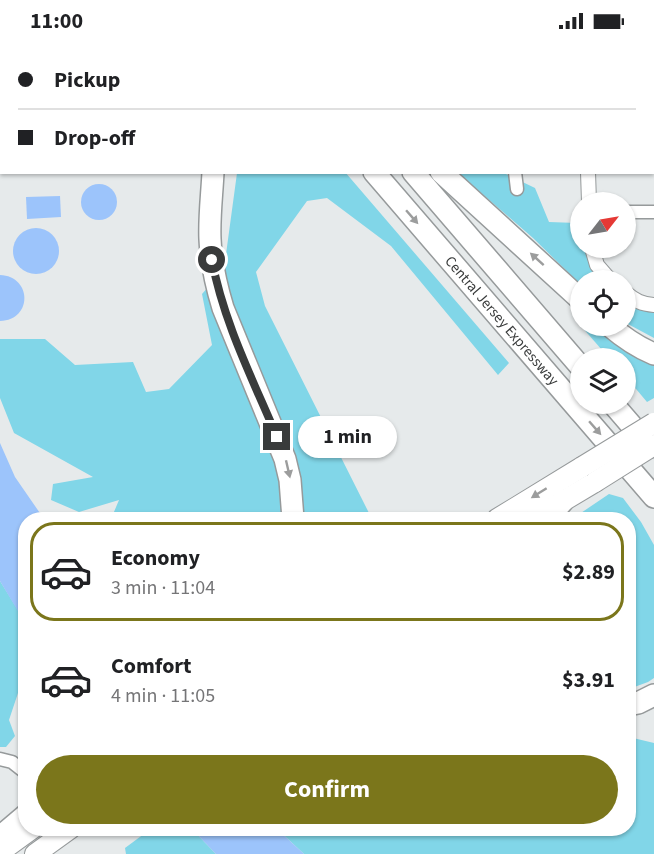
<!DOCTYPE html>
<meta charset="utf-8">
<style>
:root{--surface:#fff;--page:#f2f2f2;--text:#202124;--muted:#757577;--line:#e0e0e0;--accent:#7b761b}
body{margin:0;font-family:"Source Sans 3",sans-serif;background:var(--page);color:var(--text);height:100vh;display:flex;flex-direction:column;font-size:22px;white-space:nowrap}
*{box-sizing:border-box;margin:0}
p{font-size:20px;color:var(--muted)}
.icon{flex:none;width:33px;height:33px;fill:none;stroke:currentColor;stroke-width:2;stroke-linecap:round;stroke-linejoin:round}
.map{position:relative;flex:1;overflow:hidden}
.sheet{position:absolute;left:18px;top:470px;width:618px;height:324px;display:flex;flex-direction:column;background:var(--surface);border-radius:24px;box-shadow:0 2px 4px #0004}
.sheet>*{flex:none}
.top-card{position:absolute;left:0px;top:0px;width:654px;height:132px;box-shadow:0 2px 4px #0004;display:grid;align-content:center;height:132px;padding:0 18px;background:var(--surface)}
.needle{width:39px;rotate:59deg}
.fabs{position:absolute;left:570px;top:150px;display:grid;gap:12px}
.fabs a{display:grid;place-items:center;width:66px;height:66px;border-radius:50%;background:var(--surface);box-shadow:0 2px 4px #0004;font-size:30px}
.end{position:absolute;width:27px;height:27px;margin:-14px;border:8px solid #393b3b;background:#fff;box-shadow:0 0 0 3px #fff}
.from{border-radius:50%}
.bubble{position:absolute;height:42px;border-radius:21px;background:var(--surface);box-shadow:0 2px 4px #0004;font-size:20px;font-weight:700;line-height:42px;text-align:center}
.top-card b{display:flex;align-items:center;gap:21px;height:57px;font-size:22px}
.top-card b+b{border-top:2px solid var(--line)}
.top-card i{width:15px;height:15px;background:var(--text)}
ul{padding:10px 0 0;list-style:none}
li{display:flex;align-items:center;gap:18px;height:99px;margin:0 12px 9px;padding:0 6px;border:3px solid transparent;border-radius:24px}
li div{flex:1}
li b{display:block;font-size:22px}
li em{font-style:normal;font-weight:700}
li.on{border-color:var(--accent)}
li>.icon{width:54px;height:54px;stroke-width:1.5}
.primary-button{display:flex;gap:12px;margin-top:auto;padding:12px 18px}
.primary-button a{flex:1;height:69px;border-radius:36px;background:var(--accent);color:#fff;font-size:24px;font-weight:700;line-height:69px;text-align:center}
.status{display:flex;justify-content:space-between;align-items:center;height:42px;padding:0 30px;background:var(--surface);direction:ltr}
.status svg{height:16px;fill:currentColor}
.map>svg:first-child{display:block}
.green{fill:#81d6e8}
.water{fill:#9cc4fb}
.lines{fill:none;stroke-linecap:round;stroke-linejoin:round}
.minor-casing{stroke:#969a9b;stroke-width:15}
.tertiary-casing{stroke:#969a9b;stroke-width:16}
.trunk-casing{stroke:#969a9b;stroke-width:22}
.motorway-casing{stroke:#969a9b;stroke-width:24}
.minor{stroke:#fff;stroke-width:12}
.tertiary{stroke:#fff;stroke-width:14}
.trunk{stroke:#fff;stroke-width:20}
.motorway{stroke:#fff;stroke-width:21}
.trunk-bridge-casing{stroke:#969a9b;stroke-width:22;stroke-linecap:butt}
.trunk-bridge{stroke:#fff;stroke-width:20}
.oneway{fill:#9c9d9d}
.route{stroke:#393b3b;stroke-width:8}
.labels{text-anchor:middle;stroke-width:5;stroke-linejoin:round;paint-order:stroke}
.street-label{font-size:15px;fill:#393b3b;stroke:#fff}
</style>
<div class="status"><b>11:00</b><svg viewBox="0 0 49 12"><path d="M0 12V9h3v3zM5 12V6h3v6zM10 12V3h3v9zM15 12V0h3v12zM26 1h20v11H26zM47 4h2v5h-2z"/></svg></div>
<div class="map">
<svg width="654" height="812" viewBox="0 0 654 812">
<rect width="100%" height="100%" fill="#e6eaeb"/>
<!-- green -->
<g class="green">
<path d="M 345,130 L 509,321 L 498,333 L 391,204 L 327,156 L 307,159 L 256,230 L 265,264 L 372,477 L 111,477 L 119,458 L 79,470 L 51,458 L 53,442 L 93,435 L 14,391 L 0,356 L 0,297 L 45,297 L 75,323 L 133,320 L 146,350 L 169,347 L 212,303 L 202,252 L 224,227 L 237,131 Z"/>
<path d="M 458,131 L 504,131 L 535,146 L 549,180 L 577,181 L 580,193 L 580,206 L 584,206 L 589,221 L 601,238 L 580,238 L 580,242 L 533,196 Z"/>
<path d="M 626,258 L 654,265 L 654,296 L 626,281 Z"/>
<path d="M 581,284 L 601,284 L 654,320 L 654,356 L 647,360 L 626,335 L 626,316 L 609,316 Z"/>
<path d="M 609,452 L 623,456 L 641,480 L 654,503 L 654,636 L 648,640 L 629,647 L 628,477 L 572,477 Z"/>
<path d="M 0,539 L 26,581 L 25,653 L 18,651 L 9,678 L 15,694 L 6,705 L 0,705 Z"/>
<path d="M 629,695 L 654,701 L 654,812 L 304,812 L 276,786 L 628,786 Z"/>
<path d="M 152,786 L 191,786 L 216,812 L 126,812 L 125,806 Z"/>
</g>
<!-- water -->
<g class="water">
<circle cx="99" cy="160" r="18"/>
<path d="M 60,154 L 61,175 L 27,177 L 26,155 Z"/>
<circle cx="36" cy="209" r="23"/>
<path d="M 0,233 C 32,234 33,278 0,279 Z"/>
<path d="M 0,401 L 15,435 L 44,477 L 26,477 L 25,581 L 0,539 Z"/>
<path d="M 191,786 L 276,786 L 304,812 L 216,812 Z"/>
</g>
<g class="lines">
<defs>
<g id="minor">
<path d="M 424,0 L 425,2"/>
<path d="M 504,0 L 504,2"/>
<path d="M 582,0 L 582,2"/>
<path d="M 652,103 L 654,103"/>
<path d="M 515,130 L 517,147"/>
<path d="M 626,170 L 654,170"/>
<path d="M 0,717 L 12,720 L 26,731"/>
</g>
<g id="tertiary">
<path d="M 369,0 L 371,2"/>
<path d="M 588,130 L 589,160"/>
<path d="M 592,206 L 597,223 L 610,238"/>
<path d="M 626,251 C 635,259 642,262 654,263"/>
</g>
<g id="trunk">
<path d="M 497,477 L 582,425"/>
<path d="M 533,477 L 595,440"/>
<path d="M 0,810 L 33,786"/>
<path d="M 35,812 L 71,786"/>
</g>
<g id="motorway">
<path d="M 216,0 L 216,2"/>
<path d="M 261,0 L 262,2"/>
<path d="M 301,0 L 302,2"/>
<path d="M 321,0 L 322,2"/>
<path d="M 213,130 C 212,152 209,175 210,197 C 211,221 216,243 223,266 L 285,417 L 290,438 L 293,477"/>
<path id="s1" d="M 374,130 L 654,455"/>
<path d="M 413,130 L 580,324"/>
<path d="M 441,130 L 580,257"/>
<path d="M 610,284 C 624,296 637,305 654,312"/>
<path d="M 613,362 L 650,405"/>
<path d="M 547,477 L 563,459"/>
<path d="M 628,663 L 638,661 L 654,653"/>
<path d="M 0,795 L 26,773"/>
</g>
</defs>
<!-- minor casing -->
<use href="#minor" class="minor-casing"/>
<!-- tertiary casing -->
<use href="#tertiary" class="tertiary-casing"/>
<!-- trunk casing -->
<use href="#trunk" class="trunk-casing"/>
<!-- motorway casing -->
<use href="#motorway" class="motorway-casing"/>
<!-- minor -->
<use href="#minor" class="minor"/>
<!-- tertiary -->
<use href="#tertiary" class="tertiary"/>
<!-- trunk -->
<use href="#trunk" class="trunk"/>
<!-- motorway -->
<use href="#motorway" class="motorway"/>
<defs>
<g id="trunk-bridge">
<path d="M 582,425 L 654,381"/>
<path d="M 595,440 L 654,403"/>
</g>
</defs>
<!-- trunk-bridge casing -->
<use href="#trunk-bridge" class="trunk-bridge-casing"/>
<!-- trunk-bridge -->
<use href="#trunk-bridge" class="trunk-bridge"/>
</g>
<!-- one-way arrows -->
<defs><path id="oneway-solid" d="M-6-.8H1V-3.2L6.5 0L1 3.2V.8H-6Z" transform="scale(1.5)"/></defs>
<g class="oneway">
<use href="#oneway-solid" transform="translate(412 175) rotate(49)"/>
<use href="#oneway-solid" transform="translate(537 217) rotate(-138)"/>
<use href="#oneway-solid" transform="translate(595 386) rotate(49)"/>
<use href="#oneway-solid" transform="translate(288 427) rotate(77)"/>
<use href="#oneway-solid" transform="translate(539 451) rotate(148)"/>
</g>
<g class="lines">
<!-- route -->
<path class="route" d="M 212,218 C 223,279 253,338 277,395"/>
</g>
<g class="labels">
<!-- street labels -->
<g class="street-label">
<text dy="5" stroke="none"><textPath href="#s1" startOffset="196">Central Jersey Expressway</textPath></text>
</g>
</g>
</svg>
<div class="fabs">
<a><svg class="needle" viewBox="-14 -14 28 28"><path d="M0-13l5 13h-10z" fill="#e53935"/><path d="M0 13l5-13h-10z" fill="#757577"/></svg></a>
<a><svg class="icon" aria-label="locate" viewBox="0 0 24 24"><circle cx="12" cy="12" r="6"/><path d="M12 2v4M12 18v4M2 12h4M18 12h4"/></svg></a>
<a><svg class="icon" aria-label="layers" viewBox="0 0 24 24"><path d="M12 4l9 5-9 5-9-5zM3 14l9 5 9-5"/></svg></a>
</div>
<i class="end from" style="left:212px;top:218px"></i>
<i class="end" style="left:277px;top:395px"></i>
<div class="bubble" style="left:298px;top:374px;width:99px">1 min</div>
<div class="top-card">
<b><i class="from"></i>Pickup</b>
<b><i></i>Drop-off</b>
</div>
<section class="sheet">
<ul>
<li class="on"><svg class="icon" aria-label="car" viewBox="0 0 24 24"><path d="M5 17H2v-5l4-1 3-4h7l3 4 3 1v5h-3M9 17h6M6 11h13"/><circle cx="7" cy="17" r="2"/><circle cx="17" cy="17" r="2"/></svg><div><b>Economy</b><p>3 min · 11:04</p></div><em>$2.89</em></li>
<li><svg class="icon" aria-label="car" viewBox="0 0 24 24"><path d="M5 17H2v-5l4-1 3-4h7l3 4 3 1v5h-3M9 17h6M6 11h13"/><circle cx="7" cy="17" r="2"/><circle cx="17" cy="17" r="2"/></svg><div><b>Comfort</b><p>4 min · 11:05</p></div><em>$3.91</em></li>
</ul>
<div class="primary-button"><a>Confirm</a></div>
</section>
</div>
